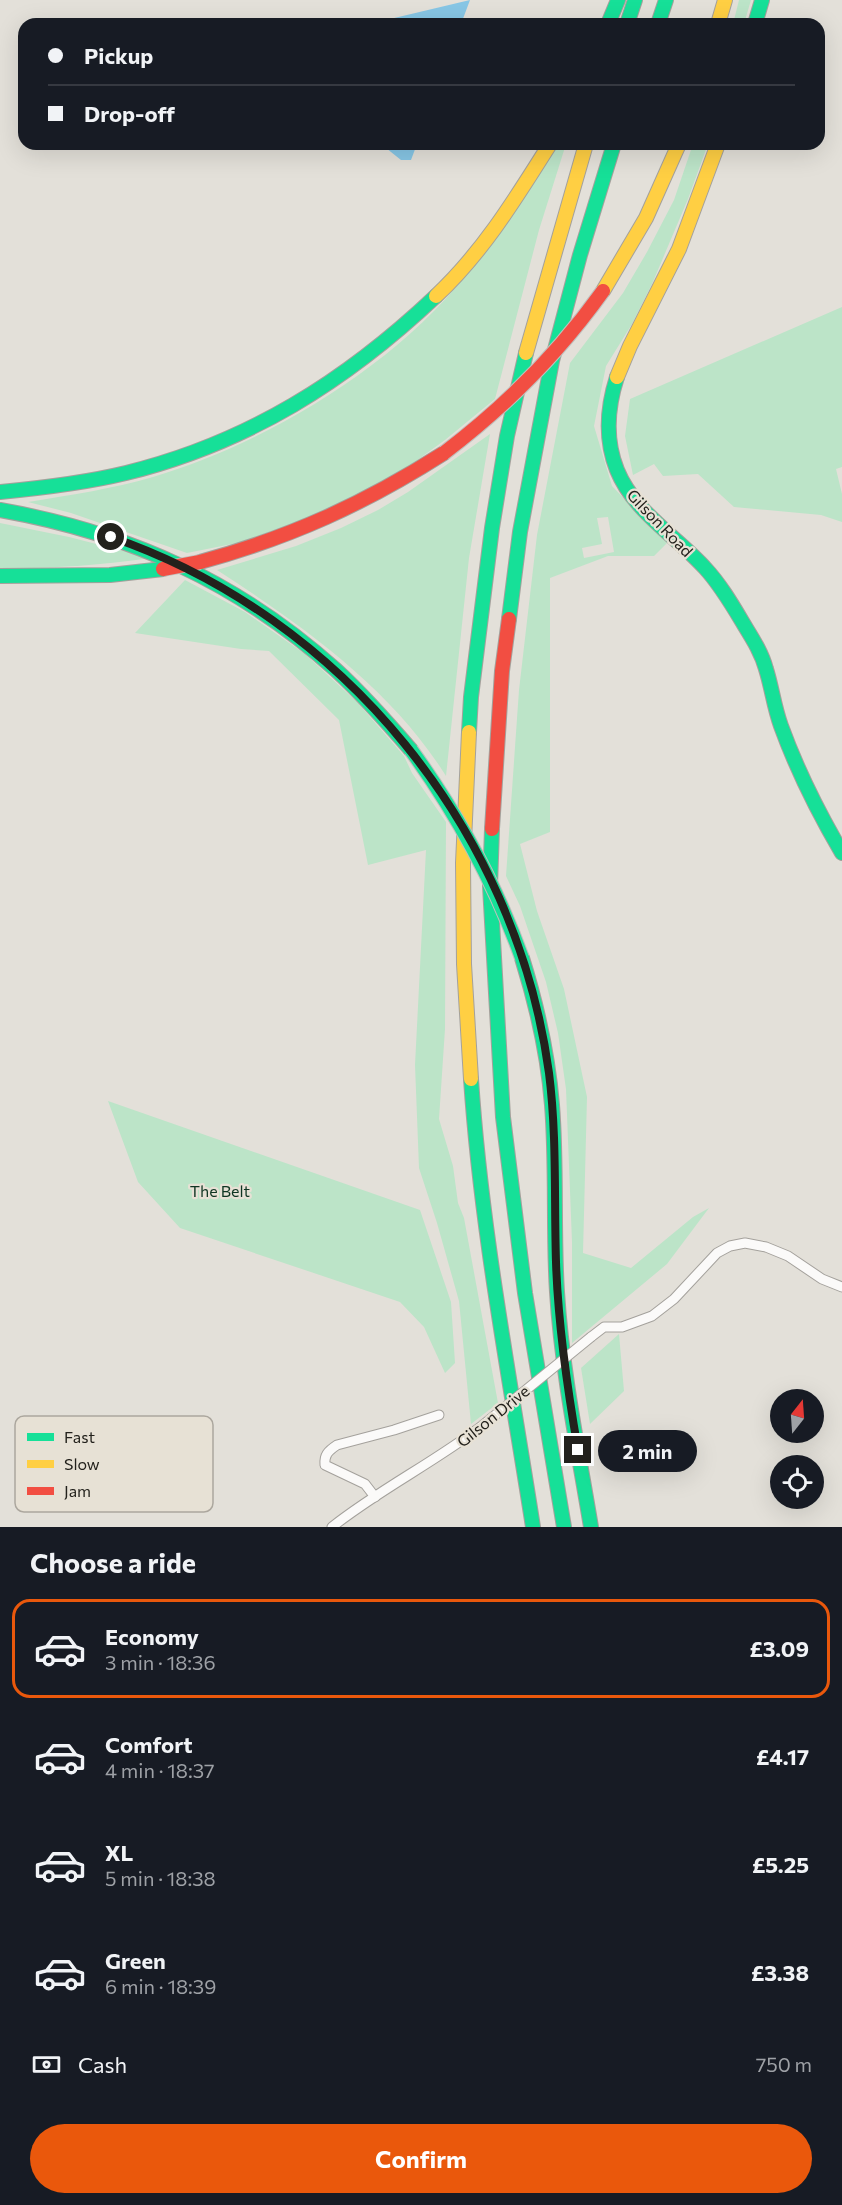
<!DOCTYPE html>
<meta charset="utf-8">
<style>
:root{--surface:#171b24;--page:#242831;--text:#f1f3f6;--muted:#9ea1a6;--line:#363941;--accent:#ea580c}
body{margin:0;font-family:Commissioner,sans-serif;background:var(--page);color:var(--text);height:100vh;display:flex;flex-direction:column;font-size:22px;white-space:nowrap}
*{box-sizing:border-box;margin:0}
p{font-size:20px;color:var(--muted)}
.icon{flex:none;width:33px;height:33px;fill:none;stroke:currentColor;stroke-width:2;stroke-linecap:round;stroke-linejoin:round}
.map{position:relative;height:1527px;overflow:hidden}
.sheet{display:flex;flex-direction:column;background:var(--surface);flex:1}
.sheet>*{flex:none}
.hud{position:absolute;left:18px;top:18px;width:807px;height:132px;border-radius:18px;box-shadow:0 6px 24px #0002;display:grid;align-content:center;height:132px;padding:0 30px;background:var(--surface)}
.needle{width:39px;rotate:17deg}
.buttons{position:absolute;left:770px;top:1389px;display:grid;gap:12px}
.buttons a{display:grid;place-items:center;width:54px;height:54px;border-radius:50%;background:var(--surface);box-shadow:0 6px 24px #0002;font-size:30px}
.end{position:absolute;width:27px;height:27px;margin:-14px;border:8px solid #23211c;background:#fff;box-shadow:0 0 0 3px #fff}
.from{border-radius:50%}
.bubble{position:absolute;height:42px;border-radius:21px;background:var(--surface);box-shadow:0 6px 24px #0002;font-size:20px;font-weight:700;line-height:42px;text-align:center}
.hud b{display:flex;align-items:center;gap:21px;height:57px;font-size:22px}
.hud b+b{border-top:2px solid var(--line)}
.hud i{width:15px;height:15px;background:var(--text)}
ul{padding:0;list-style:none}
li{display:flex;align-items:center;gap:18px;height:99px;margin:0 12px 9px;padding:0 18px;border:3px solid transparent;border-radius:18px}
li div{flex:1}
li b{display:block;font-size:22px}
li em{font-style:normal;font-weight:700}
li.active{border-color:var(--accent)}
li>.icon{width:54px;height:54px;stroke-width:1.5}
h2{padding:0 30px;font-size:27px;line-height:72px}
.pay{display:flex;align-items:center;gap:15px;height:66px;padding:0 30px;font-size:22px}
.pay p{margin-inline-start:auto}
.primary-button{display:flex;gap:12px;margin-top:auto;padding:12px 30px}
.primary-button a{flex:1;height:69px;border-radius:36px;background:var(--accent);color:#fff;font-size:24px;font-weight:700;line-height:69px;text-align:center}
.map>svg:first-child{display:block}
.green{fill:#bce4c8;fill-rule:evenodd}
.water{fill:#87c6e5}
.lines{fill:none;stroke-linecap:round;stroke-linejoin:round}
.street-casing{stroke:#a4a19c;stroke-width:11}
.fast-casing{stroke:#a4a19c;stroke-width:16}
.slow-casing{stroke:#a4a19c;stroke-width:16}
.jam-casing{stroke:#a4a19c;stroke-width:16}
.street{stroke:#fbfaf9;stroke-width:9}
.fast{stroke:#16e098;stroke-width:14}
.slow{stroke:#ffcf43;stroke-width:14}
.jam{stroke:#f24e42;stroke-width:14}
.street-bridge-casing{stroke:#a4a19c;stroke-width:11;stroke-linecap:butt}
.fast-bridge-casing{stroke:#c0bfbc;stroke-width:16;stroke-linecap:butt}
.jam-bridge-casing{stroke:#c0bfbc;stroke-width:16;stroke-linecap:butt}
.street-bridge{stroke:#fbfaf9;stroke-width:9}
.fast-bridge{stroke:#16e098;stroke-width:14}
.jam-bridge{stroke:#f24e42;stroke-width:14}
.route{stroke:#23211c;stroke-width:8}
.labels{text-anchor:middle;stroke-width:4.5;stroke-linejoin:round;paint-order:stroke}
.street-label{font-size:16px;fill:#23211c;stroke:#e7e1d5}
.park-label{font-size:16px;fill:#0f3522;stroke:#e7e1d5}
.key{fill:#e7e1d5;stroke:#aca79e;stroke-width:1.5}
.key-label{font-size:16px;fill:#23211c}
</style>
<div class="map">
<svg width="842" height="1527" viewBox="0 0 842 1527">
<rect width="100%" height="100%" fill="#e3e0d9"/>
<!-- green -->
<g class="green">
<path d="M 739,0 L 751,0 L 744,24 L 733,24 Z"/>
<path d="M 557,144 L 566,144 L 539,230 L 495,399 L 445,440 L 398,474 L 310,518 L 237,543 L 187,553 L 71,513 L 28,502 C 70,495 112,489 153,477 C 265,444 393,367 466,275 C 499,233 527,187 557,144 Z"/>
<path d="M 693,144 L 708,144 L 688,199 L 652,284 L 632,324 L 606,366 L 594,426 L 612,486 L 667,543 L 654,556 L 608,556 L 550,578 L 550,832 L 520,844 L 537,911 L 564,989 L 587,1097 L 583,1253 L 631,1268 L 693,1217 L 709,1208 L 667,1264 L 572,1343 L 572,1242 L 566,1089 L 558,1033 L 546,982 L 520,906 L 506,876 L 519,690 L 537,535 L 570,363 L 623,293 L 647,252 L 674,200 ZM 608,517 L 614,552 L 584,558 L 582,548 L 602,544 L 597,518 Z"/>
<path d="M 842,307 L 842,467 L 836,469 L 842,494 L 842,522 L 821,515 L 734,507 L 698,474 L 663,476 L 654,464 L 633,475 L 625,436 L 630,399 Z"/>
<path d="M 490,434 L 469,558 L 446,776 C 391,688 303,626 217,570 L 296,546 L 341,528 L 378,510 L 408,492 Z"/>
<path d="M 0,523 L 69,537 L 151,558 C 101,565 50,569 0,568 Z"/>
<path d="M 185,580 L 245,612 L 305,654 L 357,702 L 404,756 L 412,773 L 446,822 L 445,1029 L 439,1119 L 453,1166 L 458,1203 L 464,1218 L 498,1403 L 471,1424 L 459,1301 L 437,1223 L 419,1168 L 415,1065 L 426,850 L 368,865 L 339,720 L 269,651 L 241,649 L 135,633 Z"/>
<path d="M 108,1101 L 420,1210 L 451,1302 L 455,1363 L 445,1373 L 424,1327 L 400,1302 L 180,1228 L 138,1182 Z"/>
<path d="M 619,1334 L 624,1391 L 590,1424 L 581,1368 Z"/>
</g>
<!-- water -->
<g class="water">
<path d="M 470,0 L 461,24 L 369,24 Z"/>
<path d="M 381,144 L 417,144 L 411,160 L 401,160 Z"/>
</g>
<g class="lines">
<defs>
<g id="street">
<path d="M 591,1337 L 604,1327 L 622,1327 L 652,1316 L 674,1299 L 717,1253 L 730,1246 L 745,1243 L 766,1247 L 788,1256 L 822,1279 L 842,1287"/>
<path d="M 375,1497 L 365,1484 L 325,1465 C 324,1455 328,1451 337,1445 L 394,1430 L 439,1415"/>
<path d="M 332,1527 C 380,1489 435,1462 483,1425"/>
</g>
<g id="fast">
<path d="M 608,24 L 618,0"/>
<path d="M 627,24 L 635,0"/>
<path d="M 658,24 L 666,0"/>
<path d="M 755,24 L 762,0"/>
<path d="M 617,377 C 607,408 605,440 617,470 C 634,512 676,536 705,568 C 721,585 734,608 746,628 C 754,641 762,654 766,669 C 772,688 774,707 781,726 C 797,770 818,812 842,853"/>
<path d="M 0,492 C 42,488 85,483 126,473 C 248,443 346,381 436,296"/>
<path d="M 0,510 C 130,533 238,582 336,670 C 363,695 387,722 411,750"/>
<path d="M 0,576 L 110,575 L 163,569"/>
<path d="M 509,619 L 520,532 L 552,361 L 580,255 L 614,144"/>
<path d="M 469,732 L 471,697 L 492,528 L 507,436 L 526,353"/>
<path d="M 492,829 L 490,886 L 503,1117 L 525,1293 L 564,1527"/>
<path d="M 522,958 C 537,1006 548,1055 552,1105 C 557,1167 553,1230 557,1292 C 562,1371 578,1449 591,1527"/>
<path d="M 471,1079 C 481,1229 510,1379 533,1527"/>
</g>
<g id="slow">
<path d="M 718,24 L 725,0"/>
<path d="M 603,291 L 646,218 L 679,144"/>
<path d="M 436,296 C 483,252 516,198 550,144"/>
<path d="M 526,353 L 586,144"/>
<path d="M 617,377 L 630,346 L 679,249 L 718,144"/>
<path d="M 469,732 L 463,863 L 464,964 L 471,1079"/>
</g>
<g id="jam">
<path d="M 200,562 C 291,537 364,504 444,453"/>
<path d="M 492,829 L 502,671 L 509,619"/>
</g>
</defs>
<!-- street casing -->
<use href="#street" class="street-casing"/>
<!-- fast casing -->
<use href="#fast" class="fast-casing"/>
<!-- slow casing -->
<use href="#slow" class="slow-casing"/>
<!-- jam casing -->
<use href="#jam" class="jam-casing"/>
<!-- street -->
<use href="#street" class="street"/>
<!-- fast -->
<use href="#fast" class="fast"/>
<!-- slow -->
<use href="#slow" class="slow"/>
<!-- jam -->
<use href="#jam" class="jam"/>
<defs>
<path id="street-bridge" d="M 483,1425 L 591,1337"/>
<path id="fast-bridge" d="M 411,750 C 458,815 495,883 522,958"/>
<g id="jam-bridge">
<path d="M 444,453 C 506,406 558,354 603,291"/>
<path d="M 163,569 L 200,562"/>
</g>
</defs>
<!-- street-bridge casing -->
<use href="#street-bridge" class="street-bridge-casing"/>
<!-- fast-bridge casing -->
<use href="#fast-bridge" class="fast-bridge-casing"/>
<!-- jam-bridge casing -->
<use href="#jam-bridge" class="jam-bridge-casing"/>
<!-- street-bridge -->
<use href="#street-bridge" class="street-bridge"/>
<!-- fast-bridge -->
<use href="#fast-bridge" class="fast-bridge"/>
<!-- jam-bridge -->
<use href="#jam-bridge" class="jam-bridge"/>
</g>
<g class="lines">
<!-- route -->
<path class="route" d="M 111,537 C 343,617 516,830 549,1073 C 557,1136 554,1199 556,1262 C 558,1325 567,1387 578,1450"/>
</g>
<g class="labels">
<!-- street labels -->
<g class="street-label">
<text transform="translate(660 523) rotate(46)" y="6">Gilson Road</text>
<text transform="translate(493 1416) rotate(-39)" y="6">Gilson Drive</text>
</g>
<!-- park labels -->
<g class="park-label">
<text x="220" y="1197">The Belt</text>
</g>
</g>
<!-- legend -->
<rect x="15" y="1416" width="198" height="96" rx="9" class="key"/>
<rect x="27" y="1433" width="27" height="8" fill="#16e098"/>
<rect x="27" y="1460" width="27" height="8" fill="#ffcf43"/>
<rect x="27" y="1487" width="27" height="8" fill="#f24e42"/>
<g class="key-label">
<text x="64" y="1443">Fast</text>
<text x="64" y="1470">Slow</text>
<text x="64" y="1497">Jam</text>
</g>
</svg>
<div class="buttons">
<a><svg class="needle" viewBox="-14 -14 28 28"><path d="M0-13l5 13h-10z" fill="#e53935"/><path d="M0 13l5-13h-10z" fill="#9ea1a6"/></svg></a>
<a><svg class="icon" aria-label="locate" viewBox="0 0 24 24"><circle cx="12" cy="12" r="6"/><path d="M12 2v4M12 18v4M2 12h4M18 12h4"/></svg></a>
</div>
<i class="end from" style="left:111px;top:537px"></i>
<i class="end" style="left:578px;top:1450px"></i>
<div class="bubble" style="left:598px;top:1430px;width:99px">2 min</div>
<div class="hud">
<b><i class="from"></i>Pickup</b>
<b><i></i>Drop-off</b>
</div>
</div>
<section class="sheet">
<h2>Choose a ride</h2>
<ul>
<li class="active"><svg class="icon" aria-label="car" viewBox="0 0 24 24"><path d="M5 17H2v-5l4-1 3-4h7l3 4 3 1v5h-3M9 17h6M6 11h13"/><circle cx="7" cy="17" r="2"/><circle cx="17" cy="17" r="2"/></svg><div><b>Economy</b><p>3 min · 18:36</p></div><em>£3.09</em></li>
<li><svg class="icon" aria-label="car" viewBox="0 0 24 24"><path d="M5 17H2v-5l4-1 3-4h7l3 4 3 1v5h-3M9 17h6M6 11h13"/><circle cx="7" cy="17" r="2"/><circle cx="17" cy="17" r="2"/></svg><div><b>Comfort</b><p>4 min · 18:37</p></div><em>£4.17</em></li>
<li><svg class="icon" aria-label="car" viewBox="0 0 24 24"><path d="M5 17H2v-5l4-1 3-4h7l3 4 3 1v5h-3M9 17h6M6 11h13"/><circle cx="7" cy="17" r="2"/><circle cx="17" cy="17" r="2"/></svg><div><b>XL</b><p>5 min · 18:38</p></div><em>£5.25</em></li>
<li><svg class="icon" aria-label="car" viewBox="0 0 24 24"><path d="M5 17H2v-5l4-1 3-4h7l3 4 3 1v5h-3M9 17h6M6 11h13"/><circle cx="7" cy="17" r="2"/><circle cx="17" cy="17" r="2"/></svg><div><b>Green</b><p>6 min · 18:39</p></div><em>£3.38</em></li>
</ul>
<div class="pay"><svg class="icon" aria-label="cash" viewBox="0 0 24 24"><path d="M3 7h18v10H3z"/><circle cx="12" cy="12" r="2"/></svg>Cash<p>750 m</p></div>
<div class="primary-button"><a>Confirm</a></div>
</section>
